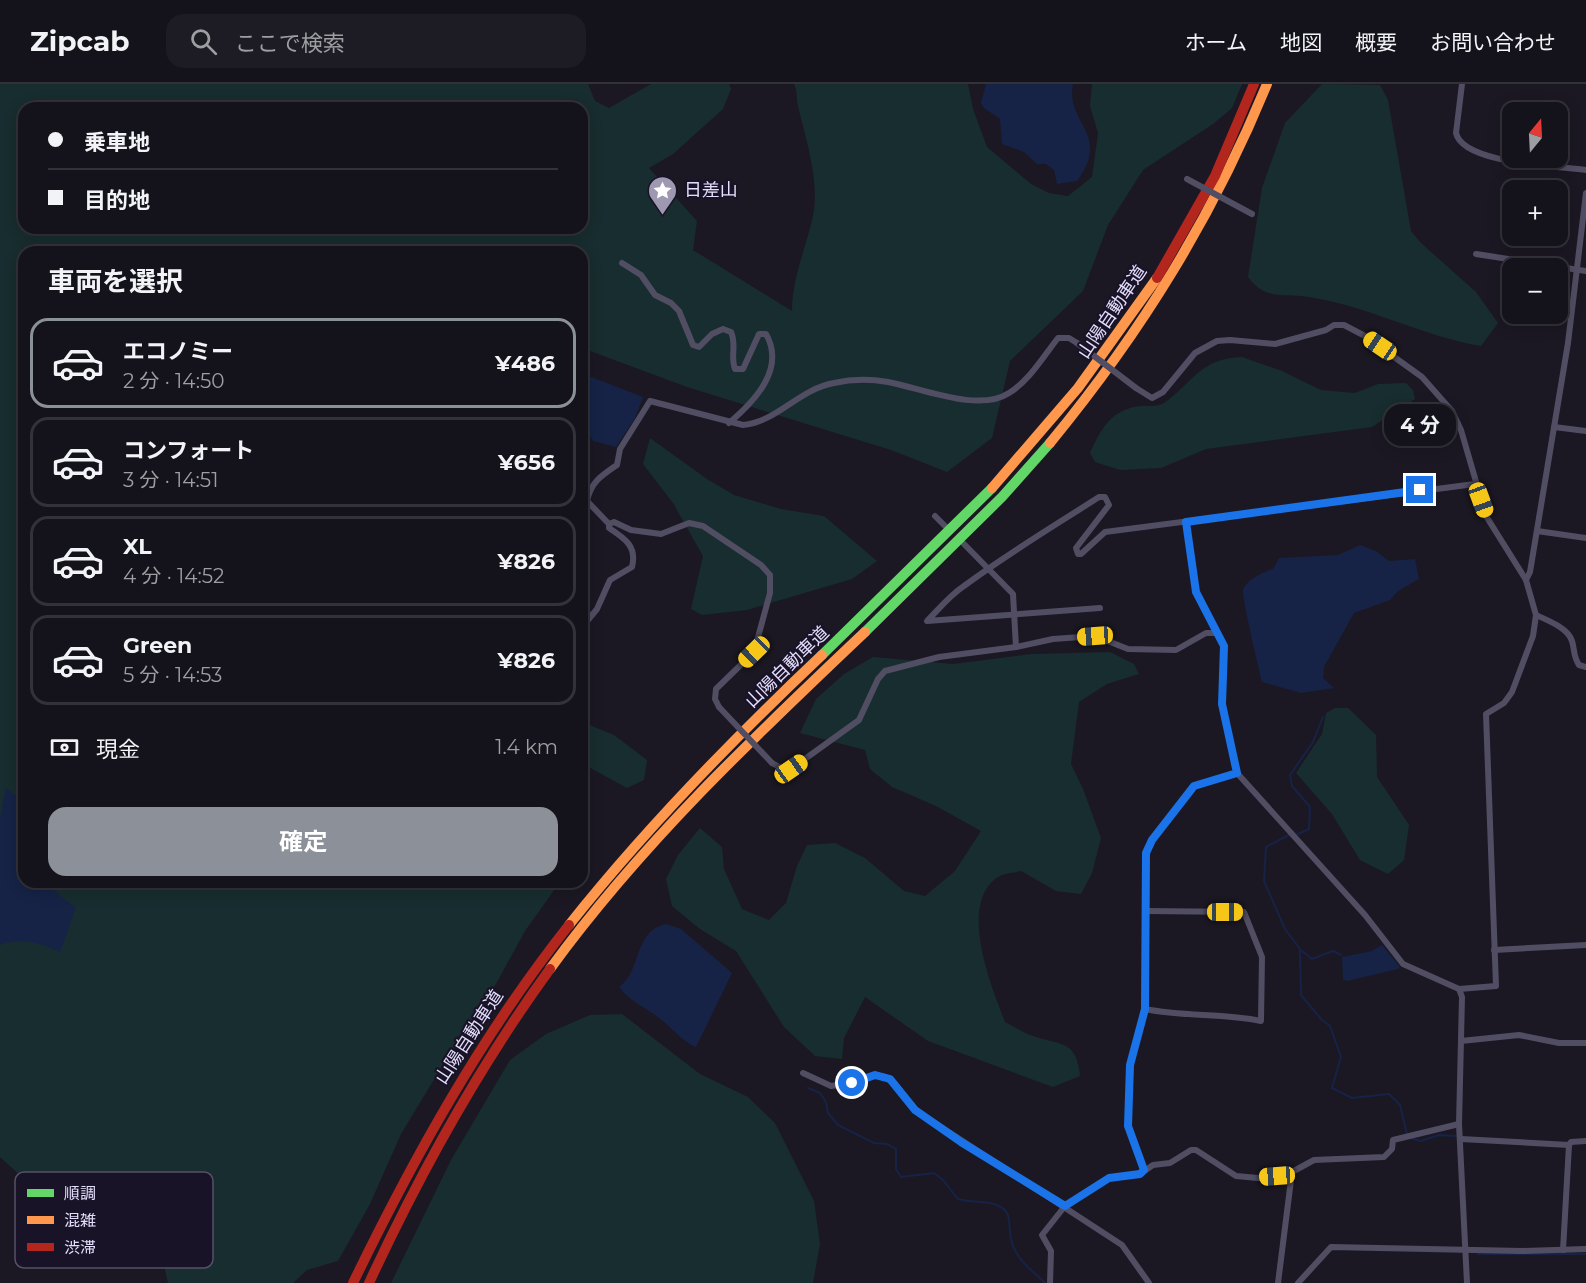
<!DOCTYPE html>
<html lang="ja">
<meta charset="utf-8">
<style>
:root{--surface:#14121a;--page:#1d1b23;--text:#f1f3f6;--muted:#9d9ea2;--line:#333239;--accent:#8c9099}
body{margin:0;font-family:Montserrat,"Noto Sans JP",sans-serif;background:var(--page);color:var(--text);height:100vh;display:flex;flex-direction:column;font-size:22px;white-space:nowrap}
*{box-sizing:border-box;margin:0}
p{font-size:20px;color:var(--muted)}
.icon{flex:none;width:33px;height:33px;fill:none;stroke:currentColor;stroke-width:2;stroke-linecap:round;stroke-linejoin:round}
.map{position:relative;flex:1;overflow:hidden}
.side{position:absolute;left:18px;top:162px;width:570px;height:642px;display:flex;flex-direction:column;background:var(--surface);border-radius:18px;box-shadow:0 3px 15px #0003,0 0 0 2px var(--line)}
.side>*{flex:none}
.guide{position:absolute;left:18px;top:18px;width:570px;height:132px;border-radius:18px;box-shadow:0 3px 15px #0003,0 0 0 2px var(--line);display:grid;align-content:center;height:132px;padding:0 30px;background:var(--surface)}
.needle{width:39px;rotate:18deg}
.buttons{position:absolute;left:1502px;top:18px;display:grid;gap:12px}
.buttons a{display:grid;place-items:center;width:66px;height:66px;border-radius:12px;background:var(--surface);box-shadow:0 3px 15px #0003,0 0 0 2px var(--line);font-size:30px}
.end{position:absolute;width:27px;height:27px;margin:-14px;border:8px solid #1a73e8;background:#fff;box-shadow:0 0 0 3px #fff}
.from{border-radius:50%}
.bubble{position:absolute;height:42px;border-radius:18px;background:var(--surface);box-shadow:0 3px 15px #0003,0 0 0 2px var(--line);font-size:20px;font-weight:700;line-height:42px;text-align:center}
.car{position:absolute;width:18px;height:36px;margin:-18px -9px;border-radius:8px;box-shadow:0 0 4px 2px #0007;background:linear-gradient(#f5c518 24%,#345 0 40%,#f5c518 0 76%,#345 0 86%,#f5c518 0)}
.guide b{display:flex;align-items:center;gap:21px;height:57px;font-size:22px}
.guide b+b{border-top:2px solid var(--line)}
.guide i{width:15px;height:15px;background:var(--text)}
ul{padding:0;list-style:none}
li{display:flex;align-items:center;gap:18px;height:90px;margin:0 12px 9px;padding:0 18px;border:3px solid var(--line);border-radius:18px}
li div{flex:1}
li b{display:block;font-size:22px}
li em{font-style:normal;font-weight:700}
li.active{border-color:var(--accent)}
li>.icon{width:54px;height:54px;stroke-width:1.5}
h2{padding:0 30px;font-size:27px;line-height:72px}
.pay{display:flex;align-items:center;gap:15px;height:66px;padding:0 30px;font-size:22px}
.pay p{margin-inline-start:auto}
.button{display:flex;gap:12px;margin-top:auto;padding:12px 30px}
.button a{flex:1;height:69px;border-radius:18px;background:var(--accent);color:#fff;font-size:24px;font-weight:700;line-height:69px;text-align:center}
header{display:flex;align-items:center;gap:36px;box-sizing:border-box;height:84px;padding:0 30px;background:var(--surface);border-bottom:2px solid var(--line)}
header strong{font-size:28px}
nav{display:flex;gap:33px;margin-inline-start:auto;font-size:21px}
.search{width:420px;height:54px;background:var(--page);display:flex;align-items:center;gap:15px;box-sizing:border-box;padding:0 21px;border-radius:18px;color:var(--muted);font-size:22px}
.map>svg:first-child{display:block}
.green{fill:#182d2f;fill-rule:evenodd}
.water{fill:#162346}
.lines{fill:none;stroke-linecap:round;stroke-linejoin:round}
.stream{stroke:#162346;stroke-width:2}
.street{stroke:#514e63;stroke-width:6}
.fast{stroke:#63d668;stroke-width:10}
.slow{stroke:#ff974d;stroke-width:10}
.jam{stroke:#b3261e;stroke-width:10}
.street-bridge{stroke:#514e63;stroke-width:6}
.route{stroke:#1a73e8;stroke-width:8}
.labels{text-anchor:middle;stroke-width:4.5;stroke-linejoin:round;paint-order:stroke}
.poi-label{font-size:18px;fill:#e4ddfc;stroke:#191328;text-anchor:start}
.street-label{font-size:18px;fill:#e4ddfc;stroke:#191328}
.key{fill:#191328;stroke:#565068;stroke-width:1.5}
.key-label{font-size:16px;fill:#e4ddfc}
</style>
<header>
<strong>Zipcab</strong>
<div class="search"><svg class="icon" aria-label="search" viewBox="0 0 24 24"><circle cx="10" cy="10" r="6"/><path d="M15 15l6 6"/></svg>ここで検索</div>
<nav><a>ホーム</a><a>地図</a><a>概要</a><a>お問い合わせ</a></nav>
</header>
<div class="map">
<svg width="1586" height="1199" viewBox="0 0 1586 1199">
<rect width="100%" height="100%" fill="#1b1823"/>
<!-- green -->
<g class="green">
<path d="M 0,0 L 588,0 L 595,17 L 609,24 L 651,0 L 729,0 L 731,5 L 723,25 L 673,70 L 649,84 L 697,137 L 693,166 L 792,227 C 792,194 806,164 813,132 C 820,96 806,57 798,22 C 796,14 798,8 794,0 L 968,0 L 973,25 L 987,63 L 1031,100 L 1049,109 L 1068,112 L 1092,93 L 1098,49 L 1090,22 L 1092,0 L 1242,0 L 1232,24 L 1213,40 L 1143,86 L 1108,141 L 1083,207 L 1010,277 L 992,354 L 947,388 L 891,366 L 687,303 L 582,264 L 582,168 L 24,168 L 24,798 L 560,798 L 525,847 L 480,929 L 444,979 L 401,1050 L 370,1120 L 338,1177 L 307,1186 L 293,1199 L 168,1199 L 164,1181 L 150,1165 L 46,1115 L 0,1073 ZM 24,24 L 582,24 L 582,144 L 24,144 Z"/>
<path d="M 1322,0 L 1380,1 L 1388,16 L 1411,147 L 1421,159 L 1476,208 L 1498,239 L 1481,262 C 1422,252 1368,222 1309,213 C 1283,209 1266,217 1248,193 L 1262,104 L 1285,39 Z"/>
<path d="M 1242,273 L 1282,287 L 1321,306 L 1355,309 L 1378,300 L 1406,299 L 1413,306 L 1415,315 L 1372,343 L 1206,365 L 1161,384 L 1120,386 L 1095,378 L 1090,369 C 1101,344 1112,325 1141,322 C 1149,322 1158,323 1164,319 C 1195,297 1199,275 1242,273 Z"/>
<path d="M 650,354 L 707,395 L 734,411 L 781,425 L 824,432 L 877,477 L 852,495 L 747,526 L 702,531 L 691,525 L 703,472 L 673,419 L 643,380 Z"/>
<path d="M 1110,568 L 1134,580 L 1139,590 L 1107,600 L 1079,618 L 1071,680 L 1083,705 L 1101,754 L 1092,789 L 1081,810 L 1056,807 L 1021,787 C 1014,789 1004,789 998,793 C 957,820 992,904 1005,938 C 1015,943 1025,950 1036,953 C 1063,961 1077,958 1080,992 L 1053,1003 L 928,957 L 865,913 L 844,954 L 842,975 L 815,972 L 784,943 L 736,867 L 700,845 L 672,822 L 666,795 L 678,771 L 700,744 L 722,763 L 724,785 L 742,825 L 769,836 L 786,819 L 797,782 L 807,761 L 835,759 L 865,774 L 904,807 L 925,812 L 955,787 L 981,747 L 936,722 L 892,703 L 870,685 L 865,666 L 800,649 L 816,615 L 844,590 L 873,573 L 953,580 L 1031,570 Z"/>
<path d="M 1335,624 L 1348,624 L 1376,651 L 1377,693 L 1409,741 L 1404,776 L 1388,790 L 1360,776 L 1332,730 L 1296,689 L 1322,650 L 1326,629 Z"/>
<path d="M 582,638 L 614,651 L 647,676 L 644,696 L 627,704 L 585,681 L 582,678 Z"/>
<path d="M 622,930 L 700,990 L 748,1013 L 775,1039 L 814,1117 L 820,1160 L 813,1199 L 391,1199 L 451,1076 L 510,976 L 546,950 L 590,931 Z"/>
</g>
<!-- water -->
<g class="water">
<path d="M 986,0 L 1073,0 C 1065,39 1112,50 1077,97 L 1057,100 L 1054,86 L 1046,80 L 1037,80 L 1024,68 L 1002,60 L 1000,35 L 984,24 L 981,19 Z"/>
<path d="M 586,291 L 643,313 L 635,334 L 616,363 L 593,357 L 582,338 L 582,292 Z"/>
<path d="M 1360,461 L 1376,467 L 1389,477 L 1415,475 L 1419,495 L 1398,507 L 1390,516 L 1354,529 L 1324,583 L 1323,594 L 1334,604 L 1301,609 L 1262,598 C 1259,585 1241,510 1243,506 C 1247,495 1264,488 1273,485 L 1279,474 L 1338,471 Z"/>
<path d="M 6,704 L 24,718 L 24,798 L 43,798 L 76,824 L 60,868 C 42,859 19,853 0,861 L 0,733 Z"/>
<path d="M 666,840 L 681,845 L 732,889 L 696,963 C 682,957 674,946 663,937 C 648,924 631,919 619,903 C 642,887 633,847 666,840 Z"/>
<path d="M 1382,861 L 1400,883 L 1398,885 L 1347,897 L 1343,895 L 1342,873 L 1372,867 Z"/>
</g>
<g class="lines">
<!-- stream -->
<g class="stream">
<path d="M 1289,751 L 1266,763 L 1264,797 L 1285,845 L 1300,865 L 1301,911 L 1321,935 L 1330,942 L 1341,973 L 1332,1004 L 1352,1014 L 1389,1010 L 1400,1021 L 1407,1050"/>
<path d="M 1296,751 L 1309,745 L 1310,723 L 1292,702 L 1290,691 L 1313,658 L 1323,633"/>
<path d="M 1302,867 L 1312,875 L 1333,867 L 1341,871"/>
<path d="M 808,1004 L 820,1009 L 826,1018 L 828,1029 L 838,1041 L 874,1059 L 887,1060 L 896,1065 L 896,1085 L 901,1093 L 934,1089 L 943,1096 L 958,1115 C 970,1119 988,1116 999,1122 C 1013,1128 1008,1144 1011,1155 C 1015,1175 1032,1186 1045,1199"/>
<path d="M 1410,1054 L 1421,1057 L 1439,1051 L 1456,1052"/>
<path d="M 1478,1170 L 1586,1170"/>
</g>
<!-- street -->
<g class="street">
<path d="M 1462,0 L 1456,49 C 1463,80 1558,82 1586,86"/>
<path d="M 1476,170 L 1586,187"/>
<path d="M 622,179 L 641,191 L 655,211 L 671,219 L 679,227 L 693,261 L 699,263 L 712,250 L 723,245 L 731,248 C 737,261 730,272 735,285 L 743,285 L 759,250 L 766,250 C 786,285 754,318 729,339"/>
<path d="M 1136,304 L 1152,314 L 1163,308 L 1195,269 L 1217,257 L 1230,256 L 1275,260 L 1326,246 L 1334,241 L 1344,241 L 1365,252 L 1422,293 L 1452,327 L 1461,346 L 1486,432 L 1526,496 L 1536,531 C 1547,536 1568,544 1572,557 C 1575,567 1573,572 1579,581 L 1586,583"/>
<path d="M 1554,343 L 1586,347"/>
<path d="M 935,432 L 946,443"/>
<path d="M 1186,438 L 1196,508 L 1224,562 L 1222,619 L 1237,689 L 1365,831 L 1403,880 L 1459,905 L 1496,902 L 1486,630 L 1504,619 L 1512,608 L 1533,552 L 1536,531"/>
<path d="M 609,440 L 614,438 L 631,446 L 661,450 L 689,439 L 703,442 L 761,481 L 770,491 L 770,509 L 754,568 L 716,605 L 715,615 L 719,623"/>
<path d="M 1537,447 L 1586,454"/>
<path d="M 964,460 L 1013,510 L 1016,563"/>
<path d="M 1526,496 L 1530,488 L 1568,259 L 1586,109"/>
<path d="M 1100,524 L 927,537 C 939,525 950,511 964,502 C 1007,470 1054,442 1099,413 L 1105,413 L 1109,421 L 1076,464 L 1078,470 L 1081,470 L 1105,448 L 1475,400"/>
<path d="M 588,536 L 597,525 L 610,496 L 632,483 C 637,463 626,455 609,444 L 609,440 L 587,417 C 591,398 601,392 617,381 L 620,365 L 650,317 L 743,341 C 777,338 799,305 834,299 C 852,295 870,295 888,298 C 921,304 979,329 1009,309 C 1029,297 1043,273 1058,254 L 1069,254 L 1077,259"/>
<path d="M 772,679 L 781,684 L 791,685 L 859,636 L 878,595 L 885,587 L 939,573 L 1016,563 L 1053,555 L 1095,552 L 1128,565 L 1176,566 L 1206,549 L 1215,549"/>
<path d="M 1494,866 L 1586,861"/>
<path d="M 1459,905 L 1462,913 L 1459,1040 L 1467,1199"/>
<path d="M 1145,925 C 1184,933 1223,929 1261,937 L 1262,873 L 1244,828 L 1146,827"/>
<path d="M 1461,957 L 1519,951 L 1559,959 L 1586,959"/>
<path d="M 803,989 L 831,1002 L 852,999 L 875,991 L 885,993 L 895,1000 L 915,1026 L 1122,1161 L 1149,1199"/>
<path d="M 1461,1055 L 1569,1061 L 1571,1058 L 1586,1057"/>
<path d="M 1144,1086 L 1128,1042 L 1130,981 L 1145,925 L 1146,769 L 1152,756 L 1194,702 L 1237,689"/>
<path d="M 1563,1166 L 1569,1061"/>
<path d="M 1050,1199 L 1051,1167 L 1042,1151 L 1065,1122 L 1109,1094 L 1140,1090 L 1153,1081 L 1170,1079 L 1191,1066 L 1196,1066 L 1236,1092 L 1258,1094 L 1292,1088 L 1314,1076 L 1384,1073 L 1392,1065 L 1393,1056 L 1459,1040"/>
<path d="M 1278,1199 L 1292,1088"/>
<path d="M 1298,1199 L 1331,1163 L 1522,1167 L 1586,1165"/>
</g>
<!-- fast -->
<g class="fast">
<path d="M 865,548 L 1002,413 L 1050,359"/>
<path d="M 822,571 L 992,404"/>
</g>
<!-- slow -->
<g class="slow">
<path d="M 1050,359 C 1142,247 1212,134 1267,0"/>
<path d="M 992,404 L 1078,304 L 1157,194"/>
<path d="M 569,841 C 646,744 732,656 822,571"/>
<path d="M 550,885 C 641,760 753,654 865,548"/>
</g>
<!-- jam -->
<g class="jam">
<path d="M 1157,194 L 1215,92 L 1254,0"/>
<path d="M 353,1199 C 414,1073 482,951 569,841"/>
<path d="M 369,1199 C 420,1089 478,984 550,885"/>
</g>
<!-- street-bridge -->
<g class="street-bridge">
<path d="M 1187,95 L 1252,130"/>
<path d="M 1077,259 L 1136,304"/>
<path d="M 719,623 L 772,679"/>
</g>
</g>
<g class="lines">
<!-- route -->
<path class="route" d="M 852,999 L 875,991 L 890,995 L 915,1026 L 961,1058 L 1065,1122 L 1109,1094 L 1140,1090 L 1144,1086 L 1128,1042 L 1130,981 L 1145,925 L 1146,769 L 1152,756 L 1194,702 L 1237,689 L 1222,620 L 1224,562 L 1196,508 L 1186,438 L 1420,406"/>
</g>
<!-- icons -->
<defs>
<symbol id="sight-pin" viewBox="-11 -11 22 30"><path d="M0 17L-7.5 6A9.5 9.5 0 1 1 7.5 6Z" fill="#9e98b0" stroke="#191328"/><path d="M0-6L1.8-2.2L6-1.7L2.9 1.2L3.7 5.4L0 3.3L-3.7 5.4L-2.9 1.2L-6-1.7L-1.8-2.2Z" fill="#fff"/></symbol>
</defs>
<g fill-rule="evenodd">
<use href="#sight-pin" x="646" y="90" width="33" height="45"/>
</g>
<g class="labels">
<!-- poi labels -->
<g class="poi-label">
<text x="684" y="112">日差山</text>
</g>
<!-- street labels -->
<g class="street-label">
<text transform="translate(1112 228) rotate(-56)" y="6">山陽自動車道</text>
<text transform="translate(787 583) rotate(-44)" y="6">山陽自動車道</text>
<text transform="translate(469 953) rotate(-57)" y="6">山陽自動車道</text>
</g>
</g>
<!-- legend -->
<rect x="15" y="1088" width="198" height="96" rx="9" class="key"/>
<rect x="27" y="1105" width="27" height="8" fill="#63d668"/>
<rect x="27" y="1132" width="27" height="8" fill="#ff974d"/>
<rect x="27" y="1159" width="27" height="8" fill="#b3261e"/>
<g class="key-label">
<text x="64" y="1115">順調</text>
<text x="64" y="1142">混雑</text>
<text x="64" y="1169">渋滞</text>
</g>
</svg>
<div class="buttons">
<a><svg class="needle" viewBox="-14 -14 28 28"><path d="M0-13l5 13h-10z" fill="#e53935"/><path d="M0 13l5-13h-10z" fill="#9d9ea2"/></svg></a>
<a>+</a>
<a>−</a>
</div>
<i class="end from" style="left:852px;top:999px"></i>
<i class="end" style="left:1420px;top:406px"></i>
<div class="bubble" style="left:1384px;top:320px;width:72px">4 分</div>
<i class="car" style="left:1380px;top:262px;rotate:304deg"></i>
<i class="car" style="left:1481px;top:416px;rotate:160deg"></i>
<i class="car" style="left:1095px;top:552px;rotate:266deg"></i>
<i class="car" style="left:754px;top:568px;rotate:226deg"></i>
<i class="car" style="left:791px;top:685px;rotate:55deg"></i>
<i class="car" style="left:1225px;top:828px;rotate:90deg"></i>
<i class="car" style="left:1277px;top:1092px;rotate:266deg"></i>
<div class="guide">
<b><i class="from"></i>乗車地</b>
<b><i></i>目的地</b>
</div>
<section class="side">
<h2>車両を選択</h2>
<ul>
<li class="active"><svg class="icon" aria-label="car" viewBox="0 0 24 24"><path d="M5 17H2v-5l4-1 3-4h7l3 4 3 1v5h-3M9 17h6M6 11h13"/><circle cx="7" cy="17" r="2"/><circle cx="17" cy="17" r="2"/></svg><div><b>エコノミー</b><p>2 分 · 14:50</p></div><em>¥486</em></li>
<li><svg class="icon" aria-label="car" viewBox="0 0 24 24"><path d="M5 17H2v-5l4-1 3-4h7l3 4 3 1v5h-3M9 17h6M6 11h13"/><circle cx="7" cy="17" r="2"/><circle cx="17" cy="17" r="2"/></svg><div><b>コンフォート</b><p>3 分 · 14:51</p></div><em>¥656</em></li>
<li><svg class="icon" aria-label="car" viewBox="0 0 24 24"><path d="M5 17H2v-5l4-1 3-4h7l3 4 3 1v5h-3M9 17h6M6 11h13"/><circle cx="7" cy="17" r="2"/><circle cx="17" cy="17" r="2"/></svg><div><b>XL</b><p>4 分 · 14:52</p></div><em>¥826</em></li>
<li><svg class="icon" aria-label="car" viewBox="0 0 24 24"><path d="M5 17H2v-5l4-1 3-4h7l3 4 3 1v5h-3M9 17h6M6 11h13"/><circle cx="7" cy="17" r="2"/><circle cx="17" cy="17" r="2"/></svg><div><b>Green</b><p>5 分 · 14:53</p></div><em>¥826</em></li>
</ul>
<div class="pay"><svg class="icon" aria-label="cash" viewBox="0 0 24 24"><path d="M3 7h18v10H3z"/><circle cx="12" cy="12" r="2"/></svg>現金<p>1.4 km</p></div>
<div class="button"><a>確定</a></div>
</section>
</div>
